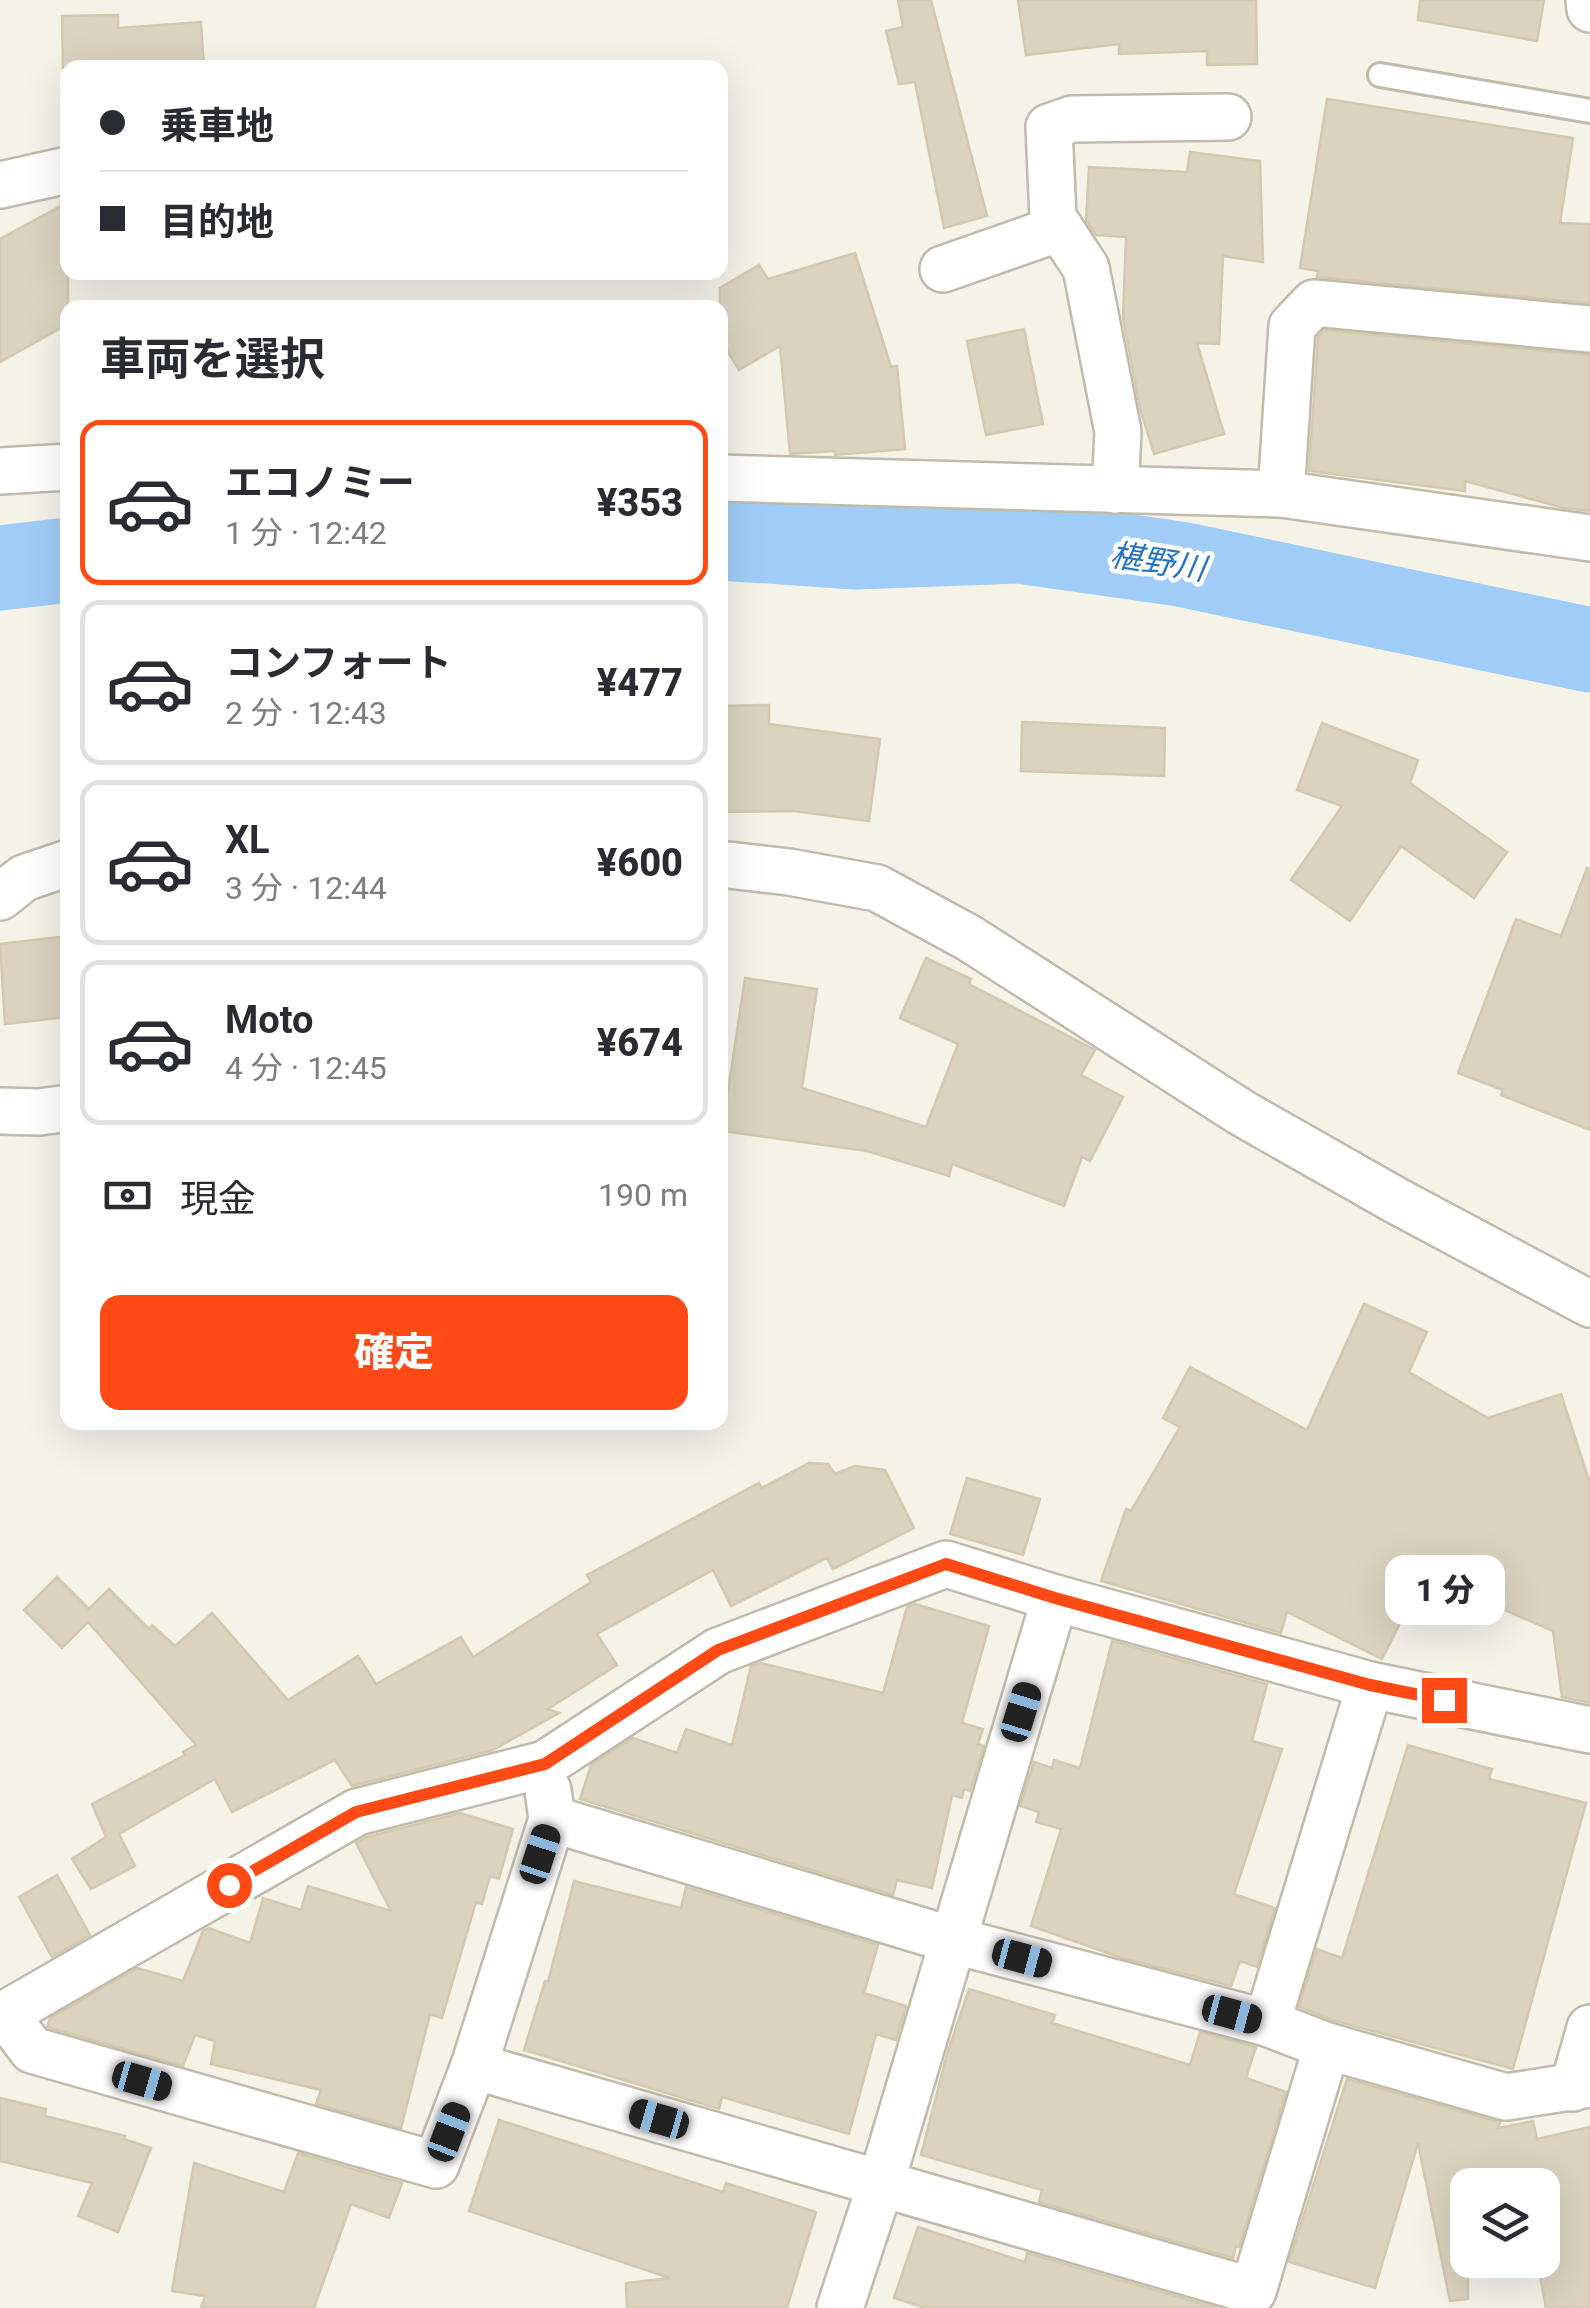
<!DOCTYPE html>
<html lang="ja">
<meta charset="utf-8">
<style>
:root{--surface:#fff;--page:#f7f7f7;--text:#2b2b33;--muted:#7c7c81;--line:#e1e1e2;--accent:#ff4a16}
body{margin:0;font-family:Roboto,"Noto Sans JP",sans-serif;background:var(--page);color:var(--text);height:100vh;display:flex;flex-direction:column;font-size:38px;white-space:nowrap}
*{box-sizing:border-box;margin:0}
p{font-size:32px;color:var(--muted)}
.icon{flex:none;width:55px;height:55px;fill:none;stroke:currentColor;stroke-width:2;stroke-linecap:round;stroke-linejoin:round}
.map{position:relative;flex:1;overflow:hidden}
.drawer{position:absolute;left:60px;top:300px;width:668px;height:1130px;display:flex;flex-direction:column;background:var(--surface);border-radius:20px;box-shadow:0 10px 40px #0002}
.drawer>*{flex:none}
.guide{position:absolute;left:60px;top:60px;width:668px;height:220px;border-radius:20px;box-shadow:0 10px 40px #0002;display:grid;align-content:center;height:220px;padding:0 40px;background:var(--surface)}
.buttons{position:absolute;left:1450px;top:2168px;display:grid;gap:20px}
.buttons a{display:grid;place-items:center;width:110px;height:110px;border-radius:20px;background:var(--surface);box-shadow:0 10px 40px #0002;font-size:50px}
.end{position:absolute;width:45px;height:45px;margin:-22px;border:12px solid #ff4a16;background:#fff;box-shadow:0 0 0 5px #fff}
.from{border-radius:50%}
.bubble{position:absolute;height:70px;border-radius:20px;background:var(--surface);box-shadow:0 10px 40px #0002;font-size:32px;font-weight:800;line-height:70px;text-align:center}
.car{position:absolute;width:30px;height:60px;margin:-30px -15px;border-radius:12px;box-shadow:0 0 8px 2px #0007;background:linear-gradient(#222 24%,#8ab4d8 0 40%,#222 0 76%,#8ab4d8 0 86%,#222 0)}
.guide b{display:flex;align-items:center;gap:35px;height:95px;font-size:38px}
.guide b+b{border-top:2px solid var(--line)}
.guide i{width:25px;height:25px;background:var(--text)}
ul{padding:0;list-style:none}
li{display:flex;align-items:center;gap:30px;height:165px;margin:0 20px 15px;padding:0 20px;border:5px solid var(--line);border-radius:20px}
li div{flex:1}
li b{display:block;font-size:38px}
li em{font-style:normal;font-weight:800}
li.active{border-color:var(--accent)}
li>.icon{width:90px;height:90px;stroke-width:1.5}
h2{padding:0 40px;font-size:45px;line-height:120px}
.pay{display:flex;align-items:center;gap:25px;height:110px;padding:0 40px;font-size:38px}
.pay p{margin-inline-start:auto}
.action{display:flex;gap:20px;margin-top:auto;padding:20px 40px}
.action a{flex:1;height:115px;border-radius:20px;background:var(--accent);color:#fff;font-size:40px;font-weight:800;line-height:115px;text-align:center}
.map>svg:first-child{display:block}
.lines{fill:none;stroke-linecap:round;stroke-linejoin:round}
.river{stroke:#a0cdf7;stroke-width:85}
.building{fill:#dbd2bf;stroke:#d4c8af;stroke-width:2.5}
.service-casing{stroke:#c2bbaa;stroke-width:28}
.minor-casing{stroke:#c2bbaa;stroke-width:50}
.service{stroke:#fff;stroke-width:22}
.minor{stroke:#fff;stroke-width:45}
.route{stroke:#ff4a16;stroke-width:12}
.labels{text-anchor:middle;stroke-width:9;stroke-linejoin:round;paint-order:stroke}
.water-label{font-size:32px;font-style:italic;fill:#2473c0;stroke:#fff}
</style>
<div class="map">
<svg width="1590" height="2308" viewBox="0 0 1590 2308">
<rect width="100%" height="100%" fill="#f5f2e8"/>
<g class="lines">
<!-- river -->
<g class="river">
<path d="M 720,538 L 856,547 L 1019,541 L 1180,564 L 1590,650"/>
<path d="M 0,568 L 68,560"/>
</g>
</g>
<!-- building -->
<g class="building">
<path d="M 898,0 L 931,0 L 987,216 L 944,228 L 915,82 L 899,84 L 886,31 L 903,27 Z"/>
<path d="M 1018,0 L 1256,0 L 1257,64 L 1207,65 L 1207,51 L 1119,54 L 1119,44 L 1026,55 Z"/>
<path d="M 1420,0 L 1544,0 L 1537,41 L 1418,20 Z"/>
<path d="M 118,15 L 118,28 L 201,22 L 204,68 L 63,68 L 62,16 Z"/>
<path d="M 1327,99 L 1573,138 L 1560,223 L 1590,224 L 1590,303 L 1317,277 L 1318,271 L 1300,268 Z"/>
<path d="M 1190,152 L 1260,161 L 1263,262 L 1223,256 L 1219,344 L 1197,343 L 1224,434 L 1154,454 L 1140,408 L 1123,318 L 1126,237 L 1096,235 L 1086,221 L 1089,167 L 1187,172 Z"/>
<path d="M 68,202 L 68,324 L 0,362 L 0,239 Z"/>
<path d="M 855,253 L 891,367 L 897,366 L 905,449 L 835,455 L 835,451 L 790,454 L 780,346 L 739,370 L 720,339 L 720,288 L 759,265 L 768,279 Z"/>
<path d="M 1024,329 L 1043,424 L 986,435 L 967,341 Z"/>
<path d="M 1324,330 L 1590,355 L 1590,511 L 1564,508 L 1465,481 L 1465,491 L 1309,471 L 1318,337 Z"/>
<path d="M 769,705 L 769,724 L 880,739 L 869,821 L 794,811 L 720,812 L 720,706 Z"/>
<path d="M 1022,722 L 1165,728 L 1164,776 L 1021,771 Z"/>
<path d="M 1322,723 L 1418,760 L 1410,783 L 1507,852 L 1474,898 L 1401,846 L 1350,921 L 1291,880 L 1342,806 L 1297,790 Z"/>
<path d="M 1587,868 L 1590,869 L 1590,1130 L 1501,1095 L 1503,1090 L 1458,1073 L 1516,919 L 1561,936 Z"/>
<path d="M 68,936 L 68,1017 L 5,1024 L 0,944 Z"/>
<path d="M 926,958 L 971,979 L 969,984 L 1095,1050 L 1081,1075 L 1123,1097 L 1090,1161 L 1082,1157 L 1064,1206 L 952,1164 L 949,1176 L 867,1151 L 722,1131 L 745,978 L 817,989 L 802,1088 L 926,1127 L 958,1044 L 900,1018 Z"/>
<path d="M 1364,1304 L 1427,1332 L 1409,1372 L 1488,1418 L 1561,1394 L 1590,1483 L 1590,1703 L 1562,1697 L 1553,1631 L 1424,1575 L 1382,1659 L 1287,1612 L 1281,1633 L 1101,1581 L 1126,1509 L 1131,1511 L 1180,1427 L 1163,1418 L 1190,1367 L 1307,1430 Z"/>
<path d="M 809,1463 L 828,1464 L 835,1474 L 855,1466 L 885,1470 L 914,1528 L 833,1569 L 827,1558 L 731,1606 L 713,1570 L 597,1634 L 617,1665 L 548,1709 L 559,1713 L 493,1750 L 352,1786 L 335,1760 L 232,1812 L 215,1779 L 119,1834 L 135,1866 L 91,1889 L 72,1859 L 106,1837 L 92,1804 L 185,1755 L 183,1752 L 196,1745 L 88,1622 L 62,1648 L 24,1610 L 57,1577 L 89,1609 L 109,1589 L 149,1629 L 152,1625 L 175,1646 L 212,1613 L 288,1700 L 358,1656 L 376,1684 L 461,1637 L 473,1657 L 591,1582 L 587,1575 L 759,1483 L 762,1488 Z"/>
<path d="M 967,1478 L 1040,1499 L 1023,1555 L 950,1534 Z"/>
<path d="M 915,1604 L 989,1626 L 962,1723 L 983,1729 L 978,1744 L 984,1746 L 970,1791 L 964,1789 L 962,1798 L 952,1795 L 932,1888 L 897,1880 L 893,1895 L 580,1799 L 591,1765 L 633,1738 L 677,1753 L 686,1729 L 732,1745 L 751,1666 L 761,1663 L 883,1693 L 907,1607 Z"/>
<path d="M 1112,1641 L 1267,1684 L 1252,1741 L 1282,1749 L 1234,1894 L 1275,1908 L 1257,1967 L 1240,1961 L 1231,1986 L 1122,1958 L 1031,1926 L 1061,1829 L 1036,1822 L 1039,1812 L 1020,1806 L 1034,1762 L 1052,1768 L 1054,1760 L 1080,1768 Z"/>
<path d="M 1408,1745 L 1492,1769 L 1489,1779 L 1586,1803 L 1513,2069 L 1335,2021 L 1299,2007 L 1317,1949 L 1342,1958 Z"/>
<path d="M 460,1813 L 513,1829 L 499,1879 L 490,1876 L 482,1904 L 476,1902 L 442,2018 L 430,2014 L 401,2128 L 316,2104 L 321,2090 L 211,2064 L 215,2041 L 195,2035 L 183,2066 L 47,2027 L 50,2018 L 137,1968 L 183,1981 L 203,1931 L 209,1928 L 250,1943 L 263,1898 L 301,1910 L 308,1886 L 391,1911 L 356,1843 L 367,1837 Z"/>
<path d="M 57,1875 L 90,1935 L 52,1957 L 19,1897 Z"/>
<path d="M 574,1881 L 681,1908 L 686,1887 L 878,1945 L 864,1993 L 906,2006 L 896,2040 L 876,2034 L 849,2134 L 722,2097 L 719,2109 L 524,2050 L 545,1981 L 548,1982 Z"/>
<path d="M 969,1989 L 1055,2015 L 1052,2023 L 1190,2065 L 1200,2032 L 1256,2047 L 1246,2078 L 1286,2092 L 1239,2247 L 1236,2246 L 1233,2258 L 1039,2202 L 1042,2190 L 921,2155 L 947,2054 Z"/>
<path d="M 1347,2079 L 1500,2122 L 1498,2128 L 1533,2121 L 1537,2139 L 1590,2127 L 1590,2308 L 1546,2308 L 1537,2260 L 1542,2260 L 1542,2185 L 1468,2185 L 1468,2299 L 1450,2301 L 1418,2143 L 1375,2288 L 1289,2262 Z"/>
<path d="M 0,2098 L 46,2109 L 45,2116 L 125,2136 L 124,2139 L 151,2148 L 118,2232 L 78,2216 L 92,2183 L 0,2161 Z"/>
<path d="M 499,2120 L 723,2192 L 726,2183 L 816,2212 L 787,2308 L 627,2308 L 626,2283 L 670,2278 L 469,2211 Z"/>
<path d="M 298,2153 L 402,2183 L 389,2218 L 351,2204 L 314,2308 L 201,2308 L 205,2296 L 172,2291 L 194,2163 L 284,2192 Z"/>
<path d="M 918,2227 L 1025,2262 L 1027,2253 L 1217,2308 L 925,2308 L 894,2298 Z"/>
</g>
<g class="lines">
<defs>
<path id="service" d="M 1380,75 L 1590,111"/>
<g id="minor">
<path d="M 1589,0 L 1590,9"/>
<path d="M 0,185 L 68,170"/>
<path d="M 943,269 L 1060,228"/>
<path d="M 0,471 L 68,467"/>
<path d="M 720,478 L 1281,494 L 1590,538"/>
<path d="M 1115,490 L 1118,432 L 1086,268 L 1053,218 L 1049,127 L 1072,119 L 1228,117"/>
<path d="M 1281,494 L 1292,326 L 1314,303 L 1590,329"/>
<path d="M 720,864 L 789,872 L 877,888 L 969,938 L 1242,1113 L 1397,1201 L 1590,1304"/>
<path d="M 0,897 L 24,878 L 68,863"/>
<path d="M 0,1111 L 39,1112 L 68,1108"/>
<path d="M 552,1819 L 952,1940 L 1267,2023 L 1327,2046 L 1506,2097 L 1590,2084"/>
<path d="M 5,2014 L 32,2050 L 436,2165 L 474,2066 L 552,1819 L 548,1790"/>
<path d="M 0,2017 L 357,1812 L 545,1764 L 718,1651 L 946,1564 L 1055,1598 L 1370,1685 L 1590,1730"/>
<path d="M 1267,2023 L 1370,1685"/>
<path d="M 474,2066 L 1253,2291 L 1327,2046"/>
<path d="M 1573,2088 L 1590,2028"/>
<path d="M 840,2308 L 881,2183 L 1055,1598"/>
</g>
</defs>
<!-- service casing -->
<use href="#service" class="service-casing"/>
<!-- minor casing -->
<use href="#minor" class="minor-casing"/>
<!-- service -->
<use href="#service" class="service"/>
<!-- minor -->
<use href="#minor" class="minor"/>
</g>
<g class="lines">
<!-- route -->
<path class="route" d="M 229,1885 L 356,1812 L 545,1764 L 718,1650 L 946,1564 L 1055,1598 L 1370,1685 L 1444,1700"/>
</g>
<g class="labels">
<!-- water labels -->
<g class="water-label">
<text transform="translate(1158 562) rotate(9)" y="11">椹野川</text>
</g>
</g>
</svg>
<div class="buttons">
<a><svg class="icon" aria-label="layers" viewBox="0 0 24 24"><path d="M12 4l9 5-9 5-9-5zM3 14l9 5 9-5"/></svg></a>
</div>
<i class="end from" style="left:229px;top:1885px"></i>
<i class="end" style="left:1444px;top:1700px"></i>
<div class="bubble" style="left:1385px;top:1555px;width:120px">1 分</div>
<i class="car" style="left:1021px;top:1712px;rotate:17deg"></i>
<i class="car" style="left:540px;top:1854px;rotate:18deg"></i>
<i class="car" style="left:1022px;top:1958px;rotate:105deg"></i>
<i class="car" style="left:1232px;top:2014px;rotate:105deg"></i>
<i class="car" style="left:142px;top:2081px;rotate:106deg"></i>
<i class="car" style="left:659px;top:2119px;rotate:286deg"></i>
<i class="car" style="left:449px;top:2132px;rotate:21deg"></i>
<div class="guide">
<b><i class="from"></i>乗車地</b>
<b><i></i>目的地</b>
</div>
<section class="drawer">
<h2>車両を選択</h2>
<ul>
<li class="active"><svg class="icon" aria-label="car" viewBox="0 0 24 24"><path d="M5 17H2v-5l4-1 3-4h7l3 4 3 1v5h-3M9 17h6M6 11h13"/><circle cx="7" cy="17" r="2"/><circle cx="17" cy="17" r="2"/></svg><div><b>エコノミー</b><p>1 分 · 12:42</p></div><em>¥353</em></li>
<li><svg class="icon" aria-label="car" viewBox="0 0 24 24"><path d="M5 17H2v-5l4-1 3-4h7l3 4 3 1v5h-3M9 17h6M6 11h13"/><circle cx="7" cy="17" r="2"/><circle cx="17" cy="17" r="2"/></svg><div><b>コンフォート</b><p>2 分 · 12:43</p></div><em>¥477</em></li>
<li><svg class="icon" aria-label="car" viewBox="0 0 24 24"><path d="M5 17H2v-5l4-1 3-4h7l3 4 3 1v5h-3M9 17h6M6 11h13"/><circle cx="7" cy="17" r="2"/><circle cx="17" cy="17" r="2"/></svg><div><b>XL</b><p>3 分 · 12:44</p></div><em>¥600</em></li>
<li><svg class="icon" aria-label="car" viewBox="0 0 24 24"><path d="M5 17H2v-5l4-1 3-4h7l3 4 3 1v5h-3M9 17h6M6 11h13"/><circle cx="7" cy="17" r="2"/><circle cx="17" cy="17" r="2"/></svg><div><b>Moto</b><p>4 分 · 12:45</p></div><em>¥674</em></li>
</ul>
<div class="pay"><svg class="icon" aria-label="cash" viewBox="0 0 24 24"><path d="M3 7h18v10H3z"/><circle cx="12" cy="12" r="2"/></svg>現金<p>190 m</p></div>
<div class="action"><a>確定</a></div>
</section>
</div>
